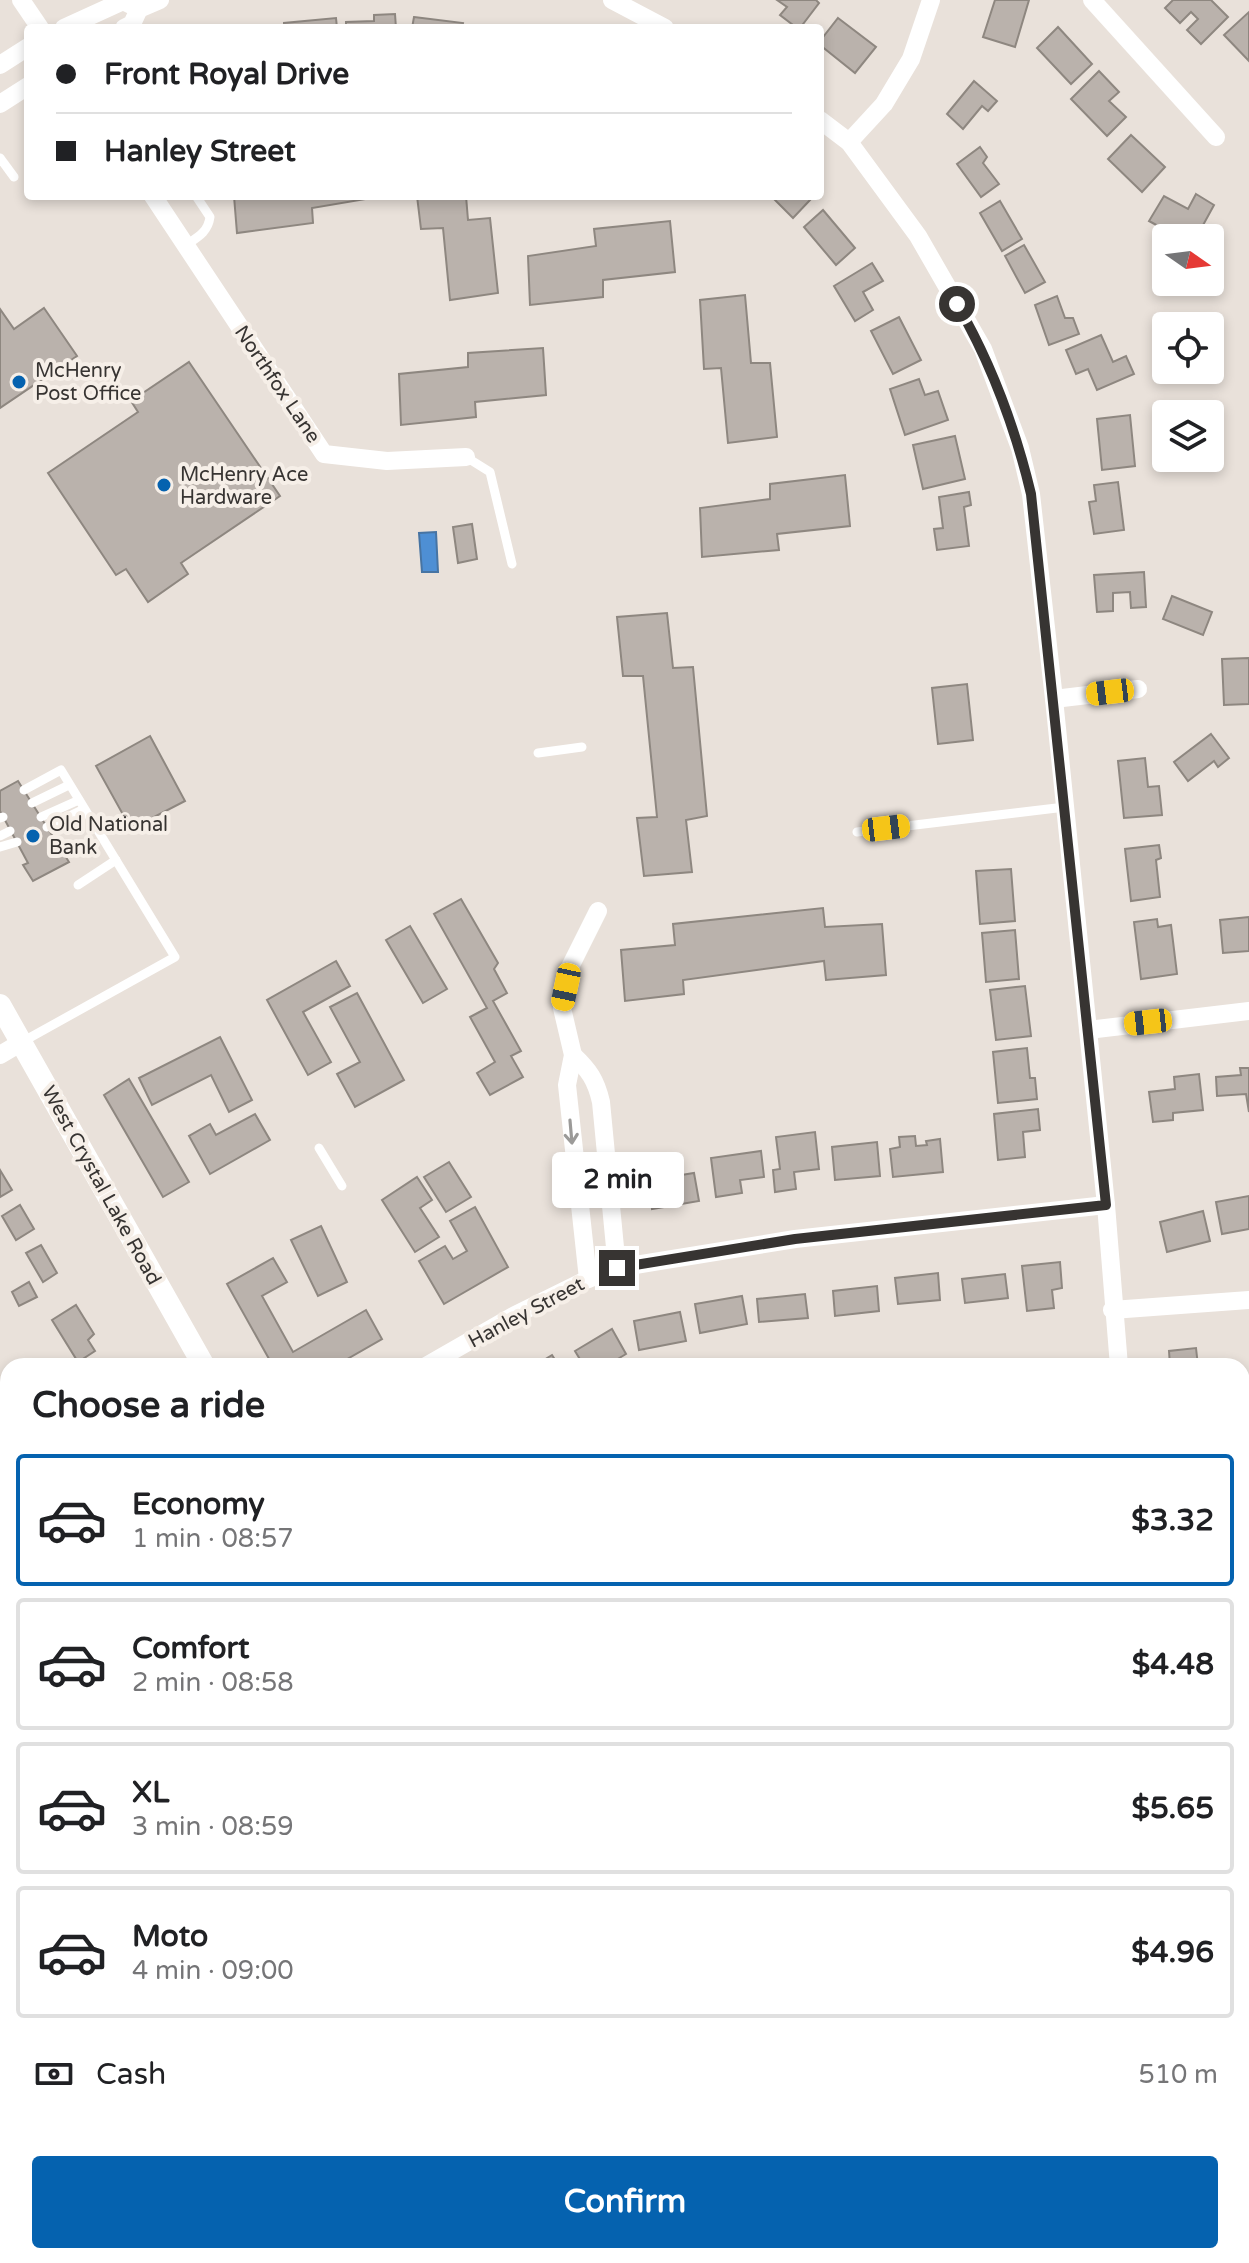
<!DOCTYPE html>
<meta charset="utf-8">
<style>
:root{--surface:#fff;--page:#f6f6f6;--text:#202124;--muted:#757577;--line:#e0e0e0;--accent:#0562af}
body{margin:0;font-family:"Varela Round",sans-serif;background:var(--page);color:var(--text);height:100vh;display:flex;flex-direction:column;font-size:30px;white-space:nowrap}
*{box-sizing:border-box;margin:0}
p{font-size:26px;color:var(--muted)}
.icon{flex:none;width:44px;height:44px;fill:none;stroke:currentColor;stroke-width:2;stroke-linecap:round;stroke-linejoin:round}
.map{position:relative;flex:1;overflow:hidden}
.drawer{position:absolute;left:0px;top:1358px;width:1250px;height:906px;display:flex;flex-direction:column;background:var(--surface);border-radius:24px 24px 0 0;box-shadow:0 4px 12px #0003}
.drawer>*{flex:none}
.hud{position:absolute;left:24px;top:24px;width:800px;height:176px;border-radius:8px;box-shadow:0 4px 12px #0003;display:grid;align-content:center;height:176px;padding:0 32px;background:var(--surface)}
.needle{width:52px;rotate:104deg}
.fabs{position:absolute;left:1152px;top:224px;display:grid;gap:16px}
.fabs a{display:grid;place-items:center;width:72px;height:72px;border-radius:8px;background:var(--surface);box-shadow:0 4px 12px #0003;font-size:40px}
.end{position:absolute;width:36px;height:36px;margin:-18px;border:10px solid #373432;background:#fff;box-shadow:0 0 0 4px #fff}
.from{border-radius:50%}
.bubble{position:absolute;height:56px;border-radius:8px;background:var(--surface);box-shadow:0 4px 12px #0003;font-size:26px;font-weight:700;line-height:56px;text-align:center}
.car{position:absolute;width:24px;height:48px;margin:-24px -12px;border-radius:10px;box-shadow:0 0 6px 2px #0007;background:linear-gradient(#f5c518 24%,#345 0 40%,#f5c518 0 76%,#345 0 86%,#f5c518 0)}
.hud b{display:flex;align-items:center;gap:28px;height:76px;font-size:30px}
.hud b+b{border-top:2px solid var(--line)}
.hud i{width:20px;height:20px;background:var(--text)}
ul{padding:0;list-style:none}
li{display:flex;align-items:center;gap:24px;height:132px;margin:0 16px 12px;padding:0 16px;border:4px solid var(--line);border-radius:8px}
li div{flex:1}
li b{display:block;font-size:30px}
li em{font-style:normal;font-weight:700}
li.selected{border-color:var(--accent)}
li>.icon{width:72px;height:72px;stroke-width:1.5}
h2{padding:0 32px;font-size:36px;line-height:96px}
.pay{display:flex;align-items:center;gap:20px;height:88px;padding:0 32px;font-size:30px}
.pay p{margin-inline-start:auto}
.button{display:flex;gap:16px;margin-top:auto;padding:16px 32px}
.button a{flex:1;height:92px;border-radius:8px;background:var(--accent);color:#fff;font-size:32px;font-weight:700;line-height:92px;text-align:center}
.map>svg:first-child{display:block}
.green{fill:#f7c596}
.water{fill:#4e8fd4;stroke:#4774a3;stroke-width:2}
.building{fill:#bab2ac;stroke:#8e8780;stroke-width:2}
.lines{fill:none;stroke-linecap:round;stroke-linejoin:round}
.service{stroke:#fff;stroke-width:9}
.minor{stroke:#fff;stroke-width:18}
.tertiary{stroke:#fff;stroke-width:22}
.oneway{stroke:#9b9a98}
.route{stroke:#373432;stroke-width:10}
.poi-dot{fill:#0562af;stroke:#f6efe8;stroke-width:3}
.labels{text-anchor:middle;stroke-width:8;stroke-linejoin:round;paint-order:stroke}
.poi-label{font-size:20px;fill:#373432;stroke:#f6efe8;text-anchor:start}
.street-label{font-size:20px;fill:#373432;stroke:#f6efe8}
</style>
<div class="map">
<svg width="1249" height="2263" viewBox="0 0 1249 2263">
<rect width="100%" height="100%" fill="#e9e1da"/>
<!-- green -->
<path class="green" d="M 1249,2122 L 1249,2263 L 824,2263 L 826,2256 L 1242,2256 L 1242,2126 Z"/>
<!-- water -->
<path class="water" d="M 436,532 L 438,572 L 422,572 L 419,533 Z"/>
<!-- building -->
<g class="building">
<path d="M 777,0 L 816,0 L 819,3 L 800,28 L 797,28 L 780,15 L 787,7 Z"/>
<path d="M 995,0 L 1029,0 L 1015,47 L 983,37 Z"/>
<path d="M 1173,0 L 1211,0 L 1228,17 L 1201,44 L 1187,30 L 1198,19 L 1191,12 L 1180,23 L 1165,8 Z"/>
<path d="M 1249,12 L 1249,61 L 1224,35 Z"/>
<path d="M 395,14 L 396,28 L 346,28 L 346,22 L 374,21 L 374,15 Z"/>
<path d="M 414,17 L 463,23 L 462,28 L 412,28 Z"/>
<path d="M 336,18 L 337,28 L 284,28 L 284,23 Z"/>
<path d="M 838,18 L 876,47 L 855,73 L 820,45 L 820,41 Z"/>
<path d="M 1058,27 L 1092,64 L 1071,84 L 1037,48 Z"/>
<path d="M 1099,71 L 1119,92 L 1109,101 L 1126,117 L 1107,136 L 1071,99 Z"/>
<path d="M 974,81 L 997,101 L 988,111 L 982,106 L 963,129 L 947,114 Z"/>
<path d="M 1131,135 L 1165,167 L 1142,192 L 1108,159 Z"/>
<path d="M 980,147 L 987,157 L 983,163 L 999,184 L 981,197 L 957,164 Z"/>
<path d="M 1196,194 L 1214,205 L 1196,238 L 1180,238 L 1149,221 L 1164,196 L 1188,209 Z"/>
<path d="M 234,196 L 383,196 L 312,208 L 313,223 L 237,233 Z"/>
<path d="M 417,196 L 466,196 L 468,220 L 490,218 L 498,293 L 450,300 L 443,228 L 421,229 Z"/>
<path d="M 771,196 L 808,196 L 811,199 L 793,218 Z"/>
<path d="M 1000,201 L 1022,239 L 1002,251 L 980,213 Z"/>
<path d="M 823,210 L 855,248 L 836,265 L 804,227 Z"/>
<path d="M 670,221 L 675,272 L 603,280 L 603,297 L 530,305 L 528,256 L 596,246 L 594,229 Z"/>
<path d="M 1024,245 L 1045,282 L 1025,293 L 1005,256 Z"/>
<path d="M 872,263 L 883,281 L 863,292 L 873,310 L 855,321 L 834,286 Z"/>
<path d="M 745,295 L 751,363 L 770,363 L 777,437 L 728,443 L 721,368 L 704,369 L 700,300 Z"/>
<path d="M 1057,296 L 1065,318 L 1073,318 L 1079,334 L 1049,345 L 1035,305 Z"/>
<path d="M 44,308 L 77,356 L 0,408 L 0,309 L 14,329 Z"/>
<path d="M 899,317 L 921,360 L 893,374 L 871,331 Z"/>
<path d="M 1101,335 L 1113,362 L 1126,356 L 1134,374 L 1097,390 L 1088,369 L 1076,374 L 1066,350 Z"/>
<path d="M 543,348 L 546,395 L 475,402 L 476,417 L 401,425 L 399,374 L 468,367 L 468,353 Z"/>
<path d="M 189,362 L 280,496 L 181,563 L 188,574 L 148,602 L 126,569 L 116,575 L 48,473 L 138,412 L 131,401 Z"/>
<path d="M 919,379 L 925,395 L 938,391 L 948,420 L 905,435 L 890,389 Z"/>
<path d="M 1130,415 L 1135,466 L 1102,470 L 1097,419 Z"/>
<path d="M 955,436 L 965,479 L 923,489 L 913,445 Z"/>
<path d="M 845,475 L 850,526 L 777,534 L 779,550 L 702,557 L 700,508 L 770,499 L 770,484 Z"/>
<path d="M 1118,482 L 1124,530 L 1094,534 L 1089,502 L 1096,501 L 1094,485 Z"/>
<path d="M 969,492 L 971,505 L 964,507 L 969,546 L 937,550 L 934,529 L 943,528 L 939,497 Z"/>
<path d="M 472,524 L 477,559 L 458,563 L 453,527 Z"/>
<path d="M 1144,572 L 1146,607 L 1131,608 L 1130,592 L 1113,593 L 1113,611 L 1097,612 L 1094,575 Z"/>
<path d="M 1172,596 L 1212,612 L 1203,635 L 1163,619 Z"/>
<path d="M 667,613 L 673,668 L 693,667 L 707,816 L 686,820 L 692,872 L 644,876 L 637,818 L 657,817 L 643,676 L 623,676 L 617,617 Z"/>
<path d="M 1249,658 L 1249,704 L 1224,705 L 1222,659 Z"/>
<path d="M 967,684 L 973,740 L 938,744 L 932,688 Z"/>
<path d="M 1211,734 L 1229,758 L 1218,767 L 1214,761 L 1188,781 L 1174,762 Z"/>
<path d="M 150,736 L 185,801 L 131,829 L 96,766 Z"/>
<path d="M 1145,758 L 1148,787 L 1159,786 L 1162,815 L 1124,818 L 1118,761 Z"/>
<path d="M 18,781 L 69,862 L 33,881 L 23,865 L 28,863 L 0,811 L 0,791 Z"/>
<path d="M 1159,845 L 1161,858 L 1156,860 L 1160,897 L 1131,901 L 1125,849 Z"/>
<path d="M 1011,869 L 1015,921 L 980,924 L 976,871 Z"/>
<path d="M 461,899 L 498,963 L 494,969 L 507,993 L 493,1001 L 521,1051 L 511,1056 L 523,1077 L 490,1095 L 477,1073 L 495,1062 L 470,1017 L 487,1008 L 434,914 Z"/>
<path d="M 823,908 L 825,927 L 882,924 L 886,975 L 826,980 L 824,961 L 683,980 L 684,994 L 625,1001 L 621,950 L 675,945 L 673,924 Z"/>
<path d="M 1249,917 L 1249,951 L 1223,953 L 1220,920 Z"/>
<path d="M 1157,919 L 1158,927 L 1171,925 L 1177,974 L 1141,979 L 1134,922 Z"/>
<path d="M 410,926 L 447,989 L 423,1003 L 386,940 Z"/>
<path d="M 1015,930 L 1019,979 L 986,982 L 982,933 Z"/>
<path d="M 336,961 L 350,986 L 303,1012 L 331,1062 L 308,1075 L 267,1000 Z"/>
<path d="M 1025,986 L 1031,1036 L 996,1040 L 990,990 Z"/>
<path d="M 357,993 L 404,1080 L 355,1107 L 337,1074 L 360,1062 L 330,1007 Z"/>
<path d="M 220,1037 L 252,1100 L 229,1112 L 211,1075 L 152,1105 L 139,1078 Z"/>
<path d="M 1027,1048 L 1030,1078 L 1035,1078 L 1037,1099 L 998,1103 L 993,1052 Z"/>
<path d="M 1240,1068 L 1249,1068 L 1249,1112 L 1246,1094 L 1217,1096 L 1216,1077 L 1241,1075 Z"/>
<path d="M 1199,1074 L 1203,1110 L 1173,1113 L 1173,1120 L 1153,1122 L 1149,1092 L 1175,1089 L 1174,1077 Z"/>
<path d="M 129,1079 L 189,1182 L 163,1197 L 104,1095 Z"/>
<path d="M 1038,1109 L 1040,1130 L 1023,1132 L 1025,1157 L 998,1160 L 994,1114 Z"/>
<path d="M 255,1114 L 270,1140 L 210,1174 L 189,1136 L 210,1124 L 216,1135 Z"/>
<path d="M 815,1132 L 819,1169 L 794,1172 L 796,1189 L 775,1192 L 773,1170 L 780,1169 L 776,1137 Z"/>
<path d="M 915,1136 L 916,1146 L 927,1145 L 926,1141 L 940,1139 L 943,1172 L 893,1177 L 890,1149 L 900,1147 L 899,1137 Z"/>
<path d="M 877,1142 L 880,1176 L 835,1180 L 832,1147 Z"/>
<path d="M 761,1151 L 764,1177 L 740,1180 L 742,1193 L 716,1197 L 711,1158 Z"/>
<path d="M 449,1162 L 471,1197 L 446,1212 L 424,1177 Z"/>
<path d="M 0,1170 L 12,1190 L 0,1197 Z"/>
<path d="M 694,1173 L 699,1201 L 652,1209 L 649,1185 L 676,1181 L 675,1176 Z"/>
<path d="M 417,1177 L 432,1200 L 420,1208 L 439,1237 L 415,1252 L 382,1200 Z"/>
<path d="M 1249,1196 L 1249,1229 L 1222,1234 L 1216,1202 Z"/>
<path d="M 20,1205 L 34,1229 L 16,1240 L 2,1216 Z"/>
<path d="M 475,1207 L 508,1267 L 444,1304 L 419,1261 L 445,1246 L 453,1259 L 467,1251 L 450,1221 Z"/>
<path d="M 1203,1211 L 1210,1241 L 1167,1252 L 1160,1222 Z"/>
<path d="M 321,1226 L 347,1282 L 318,1296 L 291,1240 Z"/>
<path d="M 41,1245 L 57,1273 L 43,1282 L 26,1253 Z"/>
<path d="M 273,1258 L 287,1282 L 262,1296 L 293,1352 L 366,1310 L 382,1339 L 335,1366 L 273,1366 L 227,1284 Z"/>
<path d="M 1060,1262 L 1062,1288 L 1052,1290 L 1054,1308 L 1027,1311 L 1022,1266 Z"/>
<path d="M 938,1273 L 940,1300 L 898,1304 L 895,1278 Z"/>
<path d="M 1005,1274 L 1008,1298 L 965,1303 L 962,1279 Z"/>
<path d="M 29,1282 L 37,1297 L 19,1306 L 12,1292 Z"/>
<path d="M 877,1286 L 879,1311 L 835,1316 L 833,1291 Z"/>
<path d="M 805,1294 L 808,1318 L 759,1322 L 757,1299 Z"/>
<path d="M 742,1296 L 747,1324 L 700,1333 L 695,1304 Z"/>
<path d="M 76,1305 L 94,1334 L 88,1340 L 95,1351 L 78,1362 L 52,1320 Z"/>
<path d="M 680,1312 L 686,1341 L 639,1350 L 634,1321 Z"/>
<path d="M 612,1329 L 626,1354 L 606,1366 L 584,1366 L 575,1351 Z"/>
<path d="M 1196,1348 L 1198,1366 L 1170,1366 L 1169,1351 Z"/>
<path d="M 552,1355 L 559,1366 L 534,1366 Z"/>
<path d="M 0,1585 L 5,1593 L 8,1592 L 8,1611 L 3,1613 L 8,1621 L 8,1631 L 0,1636 Z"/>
<path d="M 1246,1795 L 1249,1797 L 1249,1835 L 1242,1829 L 1242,1801 Z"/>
<path d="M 0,1870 L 8,1886 L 8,1891 L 0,1895 Z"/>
<path d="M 8,1913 L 8,1932 L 0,1918 Z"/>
<path d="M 1242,2029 L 1249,2040 L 1249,2049 L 1242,2054 Z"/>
<path d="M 357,2256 L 385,2256 L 390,2263 L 362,2263 Z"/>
<path d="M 414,2256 L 444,2256 L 434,2263 L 419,2263 Z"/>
<path d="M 542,2256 L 555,2256 L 559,2263 L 530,2263 Z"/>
<path d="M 605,2256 L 618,2256 L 623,2263 L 595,2263 Z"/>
</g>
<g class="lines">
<!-- service -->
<g class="service">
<path d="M 0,158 L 14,177"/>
<path d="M 186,245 C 198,237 208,232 210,217 L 196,196"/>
<path d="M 466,457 L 490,472 L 512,564"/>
<path d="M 538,753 L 582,747"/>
<path d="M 32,803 L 69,785"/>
<path d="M 41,817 L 79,800"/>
<path d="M 0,818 L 3,817"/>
<path d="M 47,827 L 84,809"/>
<path d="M 857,832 L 1065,807"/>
<path d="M 0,836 L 10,831"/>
<path d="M 0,847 L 17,842"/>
<path d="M 78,885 L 116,860"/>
<path d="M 22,1042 L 175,957 L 61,770 L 24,790"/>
<path d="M 319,1148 L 342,1186"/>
</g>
<!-- minor -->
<g class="minor">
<path d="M 21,0 L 40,28"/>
<path d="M 612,0 L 665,28"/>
<path d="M 1092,0 L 1216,137"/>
<path d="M 64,28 L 123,1 L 139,9"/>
<path d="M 124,28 L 132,24 L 139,9 L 160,0"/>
<path d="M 0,65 L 28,47"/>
<path d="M 0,104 L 28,86"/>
<path d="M 820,120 L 849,142 L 918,236 L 983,349 L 1020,448 L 1031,494 L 1054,699 L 1106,1205 L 1119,1366"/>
<path d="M 849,142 L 884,104 L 911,59 L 931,0"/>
<path d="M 153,196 L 324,454 L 387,461 L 466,457"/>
<path d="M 1054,699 L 1138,689"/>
<path d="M 1088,1030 L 1249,1011"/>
<path d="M 0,1055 L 22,1042"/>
<path d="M 573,1055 C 589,1070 596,1080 601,1102 L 617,1268"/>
<path d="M 588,1279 L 567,1085 L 573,1055 L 562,1008 L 570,967 L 598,911"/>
<path d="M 1112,1310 L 1249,1300"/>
<path d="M 426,1366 L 515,1315 L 588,1279 L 617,1268 L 795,1239 L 1106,1205"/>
<path d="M 1242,1646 L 1249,1641"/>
<path d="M 1242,1726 L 1249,1734"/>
<path d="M 0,1756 L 8,1769"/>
<path d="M 1242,1951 L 1249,1947"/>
<path d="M 286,2256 L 290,2263"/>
<path d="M 139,2263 L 151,2256"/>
</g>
<!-- tertiary -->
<g class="tertiary">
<path d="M 0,1005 L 204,1366"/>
<path d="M 709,2256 L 713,2263"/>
</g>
</g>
<!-- one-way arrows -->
<defs><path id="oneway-shaft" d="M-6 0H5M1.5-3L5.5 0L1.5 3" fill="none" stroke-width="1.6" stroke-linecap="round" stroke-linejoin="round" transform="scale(2)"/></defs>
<use class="oneway" href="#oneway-shaft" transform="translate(571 1132) rotate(85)"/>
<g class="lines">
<!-- route -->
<path class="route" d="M 617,1268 L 795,1239 L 1106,1205 L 1031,494 C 1015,427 991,363 957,304"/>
</g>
<!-- markers -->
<g class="poi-dot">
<circle cx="19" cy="382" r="8"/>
<circle cx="164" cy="485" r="8"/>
<circle cx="33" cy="836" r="8"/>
</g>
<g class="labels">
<!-- poi labels -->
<g class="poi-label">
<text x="35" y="377">McHenry<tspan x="35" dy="23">Post Office</tspan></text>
<text x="180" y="481">McHenry Ace<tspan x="180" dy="23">Hardware</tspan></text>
<text x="49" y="831">Old National<tspan x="49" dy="23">Bank</tspan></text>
</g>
<!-- street labels -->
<g class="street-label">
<text transform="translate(278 384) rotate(56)" y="7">Northfox Lane</text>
<text transform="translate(102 1185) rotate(61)" y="7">West Crystal Lake Road</text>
<text transform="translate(526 1312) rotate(-28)" y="7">Hanley Street</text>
</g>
</g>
</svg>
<div class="fabs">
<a><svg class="needle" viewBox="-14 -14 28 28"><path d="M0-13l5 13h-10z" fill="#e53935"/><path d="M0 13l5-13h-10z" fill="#757577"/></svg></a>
<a><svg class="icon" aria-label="locate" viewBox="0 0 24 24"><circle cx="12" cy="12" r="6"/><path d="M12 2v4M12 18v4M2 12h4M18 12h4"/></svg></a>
<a><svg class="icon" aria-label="layers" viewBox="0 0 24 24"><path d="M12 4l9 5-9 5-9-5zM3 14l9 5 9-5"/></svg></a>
</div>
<i class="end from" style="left:957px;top:304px"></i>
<i class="end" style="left:617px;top:1268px"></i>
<div class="bubble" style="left:552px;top:1152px;width:132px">2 min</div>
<i class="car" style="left:1110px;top:692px;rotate:263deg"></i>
<i class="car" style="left:886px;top:828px;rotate:83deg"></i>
<i class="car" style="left:566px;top:987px;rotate:192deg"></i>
<i class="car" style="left:1148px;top:1022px;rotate:264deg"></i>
<div class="hud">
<b><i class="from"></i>Front Royal Drive</b>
<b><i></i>Hanley Street</b>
</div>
<section class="drawer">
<h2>Choose a ride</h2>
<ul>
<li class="selected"><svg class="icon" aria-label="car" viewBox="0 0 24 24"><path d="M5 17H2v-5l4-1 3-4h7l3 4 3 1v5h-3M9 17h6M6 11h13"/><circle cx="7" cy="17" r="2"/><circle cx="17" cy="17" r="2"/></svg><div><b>Economy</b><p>1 min · 08:57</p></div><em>$3.32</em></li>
<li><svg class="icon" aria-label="car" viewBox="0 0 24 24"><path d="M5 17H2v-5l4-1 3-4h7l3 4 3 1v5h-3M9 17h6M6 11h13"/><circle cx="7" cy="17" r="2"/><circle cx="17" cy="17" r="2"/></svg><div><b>Comfort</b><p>2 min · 08:58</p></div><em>$4.48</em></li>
<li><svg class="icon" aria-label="car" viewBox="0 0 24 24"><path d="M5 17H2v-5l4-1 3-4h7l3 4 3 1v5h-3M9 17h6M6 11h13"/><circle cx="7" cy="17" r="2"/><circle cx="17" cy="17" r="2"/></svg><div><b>XL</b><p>3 min · 08:59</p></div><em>$5.65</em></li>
<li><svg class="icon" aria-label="car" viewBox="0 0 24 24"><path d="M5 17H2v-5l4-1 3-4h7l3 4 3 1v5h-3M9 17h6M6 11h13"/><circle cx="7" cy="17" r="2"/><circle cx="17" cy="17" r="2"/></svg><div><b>Moto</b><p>4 min · 09:00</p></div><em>$4.96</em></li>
</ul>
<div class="pay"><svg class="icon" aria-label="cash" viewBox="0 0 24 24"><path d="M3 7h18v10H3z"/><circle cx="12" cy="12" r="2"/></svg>Cash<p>510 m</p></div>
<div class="button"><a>Confirm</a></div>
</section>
</div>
